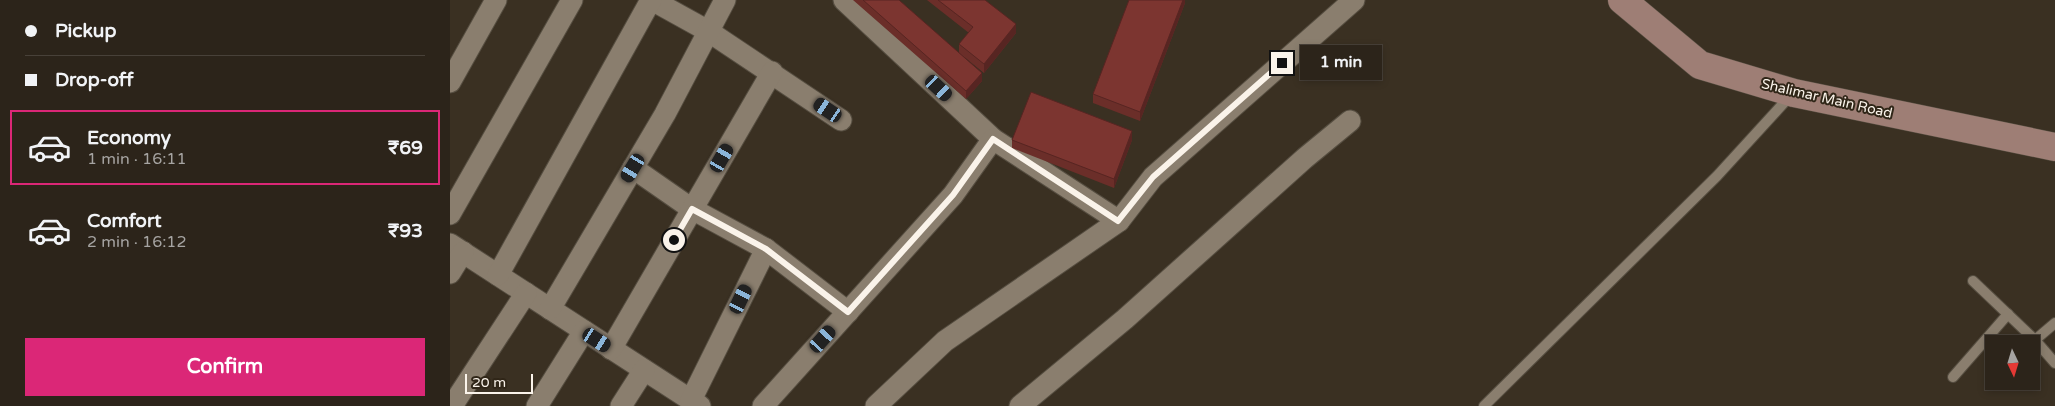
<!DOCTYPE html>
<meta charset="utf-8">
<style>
:root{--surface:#2c241a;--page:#342c23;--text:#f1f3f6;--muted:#a6a4a2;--line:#484139;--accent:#db2777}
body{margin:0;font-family:"Varela Round",sans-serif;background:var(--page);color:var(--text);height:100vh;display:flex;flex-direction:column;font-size:19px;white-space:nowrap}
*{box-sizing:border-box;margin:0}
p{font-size:16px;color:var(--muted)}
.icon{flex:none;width:28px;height:28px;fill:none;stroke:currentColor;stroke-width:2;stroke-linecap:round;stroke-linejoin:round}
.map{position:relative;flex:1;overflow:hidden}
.drawer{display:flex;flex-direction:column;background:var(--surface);width:450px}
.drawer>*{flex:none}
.hud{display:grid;align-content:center;height:110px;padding:0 25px;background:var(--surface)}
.needle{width:32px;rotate:176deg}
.controls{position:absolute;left:1535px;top:335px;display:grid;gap:10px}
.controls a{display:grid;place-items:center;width:55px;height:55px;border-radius:0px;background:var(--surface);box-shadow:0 2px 8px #0003,0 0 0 1px var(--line);font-size:25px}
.scale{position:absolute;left:15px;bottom:12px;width:68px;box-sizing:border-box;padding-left:5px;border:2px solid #faf3ea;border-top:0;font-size:14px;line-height:18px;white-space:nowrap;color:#faf3ea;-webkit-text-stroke:4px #302618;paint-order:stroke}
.end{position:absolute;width:22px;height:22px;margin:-11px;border:6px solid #faf3ea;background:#111;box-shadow:0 0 0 2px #111}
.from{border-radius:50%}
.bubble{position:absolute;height:35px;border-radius:0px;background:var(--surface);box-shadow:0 2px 8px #0003,0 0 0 1px var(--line);font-size:16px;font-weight:800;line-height:35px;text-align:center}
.car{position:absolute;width:15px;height:30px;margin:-15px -8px;border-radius:6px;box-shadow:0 0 4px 1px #0007;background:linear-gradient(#222 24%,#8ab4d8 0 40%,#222 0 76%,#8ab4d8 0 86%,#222 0)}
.hud b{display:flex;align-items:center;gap:18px;height:48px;font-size:19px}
.hud b+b{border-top:1px solid var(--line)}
.hud i{width:12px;height:12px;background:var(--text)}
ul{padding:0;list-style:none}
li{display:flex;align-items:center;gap:15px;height:75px;margin:0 10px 8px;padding:0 15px;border:2px solid transparent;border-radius:0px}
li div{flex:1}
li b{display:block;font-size:19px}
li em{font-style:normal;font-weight:800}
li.on{border-color:var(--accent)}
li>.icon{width:45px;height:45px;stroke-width:1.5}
.button{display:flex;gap:10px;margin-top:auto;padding:10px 25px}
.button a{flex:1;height:58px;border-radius:0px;background:var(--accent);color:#fff;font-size:20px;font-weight:800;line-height:58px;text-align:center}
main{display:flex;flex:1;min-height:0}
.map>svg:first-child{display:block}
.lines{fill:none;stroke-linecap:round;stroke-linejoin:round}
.lane-casing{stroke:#554d40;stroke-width:12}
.street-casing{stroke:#554d40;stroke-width:23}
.secondary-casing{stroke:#554d40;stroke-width:29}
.lane{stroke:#8a7e6e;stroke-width:10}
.street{stroke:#8a7e6e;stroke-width:21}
.secondary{stroke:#9e7e75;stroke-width:28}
.wall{fill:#6b2e29}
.shaded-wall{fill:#572522}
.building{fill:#7c3530;stroke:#572522}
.route{stroke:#faf3ea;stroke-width:6}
.labels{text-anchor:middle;stroke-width:4;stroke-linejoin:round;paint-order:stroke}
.street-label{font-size:14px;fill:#faf3ea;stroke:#302618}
</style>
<main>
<section class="drawer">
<div class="hud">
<b><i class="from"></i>Pickup</b>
<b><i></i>Drop-off</b>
</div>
<ul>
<li class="on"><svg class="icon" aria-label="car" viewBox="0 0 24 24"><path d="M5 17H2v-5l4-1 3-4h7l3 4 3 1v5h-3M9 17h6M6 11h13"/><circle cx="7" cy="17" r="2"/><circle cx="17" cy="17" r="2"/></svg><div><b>Economy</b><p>1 min · 16:11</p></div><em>₹69</em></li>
<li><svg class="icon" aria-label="car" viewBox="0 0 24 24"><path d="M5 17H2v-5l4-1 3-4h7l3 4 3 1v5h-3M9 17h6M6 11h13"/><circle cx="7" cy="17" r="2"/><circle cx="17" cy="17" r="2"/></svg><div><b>Comfort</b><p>2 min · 16:12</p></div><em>₹93</em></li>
</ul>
<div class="button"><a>Confirm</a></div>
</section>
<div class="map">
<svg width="1605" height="406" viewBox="0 0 1605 406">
<rect width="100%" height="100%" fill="#3a3022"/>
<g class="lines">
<defs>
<g id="lane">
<path d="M 1523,281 L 1585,340"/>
<path d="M 1605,323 L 1585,340 L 1605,363"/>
<path d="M 1503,377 L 1558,314"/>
<path d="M 1034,406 L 1267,176 L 1341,95"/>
</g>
<g id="street">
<path d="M 202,0 L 258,31 L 391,120"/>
<path d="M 394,0 L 543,139 L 669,221"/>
<path d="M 0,82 L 46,0"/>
<path d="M 183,168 L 242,209 L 316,249 L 398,312"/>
<path d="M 0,214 L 122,0"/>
<path d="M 0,244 L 250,406"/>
<path d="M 0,273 L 13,252"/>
<path d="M 48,275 L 201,0"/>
<path d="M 100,309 L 215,114 L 275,0"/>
<path d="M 161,349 L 322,72"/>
<path d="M 241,400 L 316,249"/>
<path d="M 2,406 L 76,293"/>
<path d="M 87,406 L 134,331"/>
<path d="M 171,406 L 194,370"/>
<path d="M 313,406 L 503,195 L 543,139"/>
<path d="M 426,406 L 495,341 L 669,221 L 703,177 L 904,0"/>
<path d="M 570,406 L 675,319 L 855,158 L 900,121"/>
</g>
<path id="secondary" d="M 1172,0 L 1250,65 L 1344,93 L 1605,147"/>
</defs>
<!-- lane casing -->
<use href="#lane" class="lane-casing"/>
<!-- street casing -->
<use href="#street" class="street-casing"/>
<!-- secondary casing -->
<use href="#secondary" class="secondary-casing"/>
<!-- lane -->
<use href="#lane" class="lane"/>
<!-- street -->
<use href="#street" class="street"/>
<!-- secondary -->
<use href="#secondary" class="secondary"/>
</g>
<!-- wall -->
<g class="wall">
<path d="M 403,0 L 449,0 L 509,53 L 509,44 L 519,33 L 477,0 L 535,0 L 566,33 L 534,73 L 513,56 L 532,81 L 516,99 Z"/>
<path d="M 735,0 L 735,3 L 690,121 L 643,103 L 643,94 Z"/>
<path d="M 562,140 L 682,140 L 664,188 L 562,148 Z"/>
</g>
<!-- shaded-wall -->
<g class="shaded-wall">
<path d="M 733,0 L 735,0 L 735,3 L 690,121 L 690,112 Z"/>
<path d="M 566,24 L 566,33 L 534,73 L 534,64 Z"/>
<path d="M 532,73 L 532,81 L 516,99 L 516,91 Z"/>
<path d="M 682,131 L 682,140 L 664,188 L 664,179 Z"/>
</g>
<!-- building -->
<g class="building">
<path d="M 413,0 L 449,0 L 532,73 L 516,91 Z"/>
<path d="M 488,0 L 535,0 L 566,24 L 534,64 L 509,44 L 523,27 Z"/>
<path d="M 679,0 L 733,0 L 690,112 L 643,94 Z"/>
<path d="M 581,92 L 682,131 L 664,179 L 562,140 Z"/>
</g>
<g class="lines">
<!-- route -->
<path class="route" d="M 224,240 L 242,209 L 316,249 L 398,312 L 503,195 L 543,139 L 668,221 L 703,177 L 832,63"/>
</g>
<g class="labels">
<!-- street labels -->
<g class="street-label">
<text transform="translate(1377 98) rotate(13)" y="5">Shalimar Main Road</text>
</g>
</g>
</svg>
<div class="controls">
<a><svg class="needle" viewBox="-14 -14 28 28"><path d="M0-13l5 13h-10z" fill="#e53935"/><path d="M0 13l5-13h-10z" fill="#a6a4a2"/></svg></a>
</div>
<div class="scale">20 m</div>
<i class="end from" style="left:224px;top:240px"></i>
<i class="end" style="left:832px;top:63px"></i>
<div class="bubble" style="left:850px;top:45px;width:82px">1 min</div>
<i class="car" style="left:489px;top:88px;rotate:133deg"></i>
<i class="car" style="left:378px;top:110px;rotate:304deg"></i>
<i class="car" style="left:272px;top:158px;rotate:30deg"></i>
<i class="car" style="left:183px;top:168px;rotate:211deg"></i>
<i class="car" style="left:291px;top:299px;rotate:26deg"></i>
<i class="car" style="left:373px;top:339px;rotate:42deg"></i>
<i class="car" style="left:147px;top:340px;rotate:123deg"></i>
</div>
</main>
